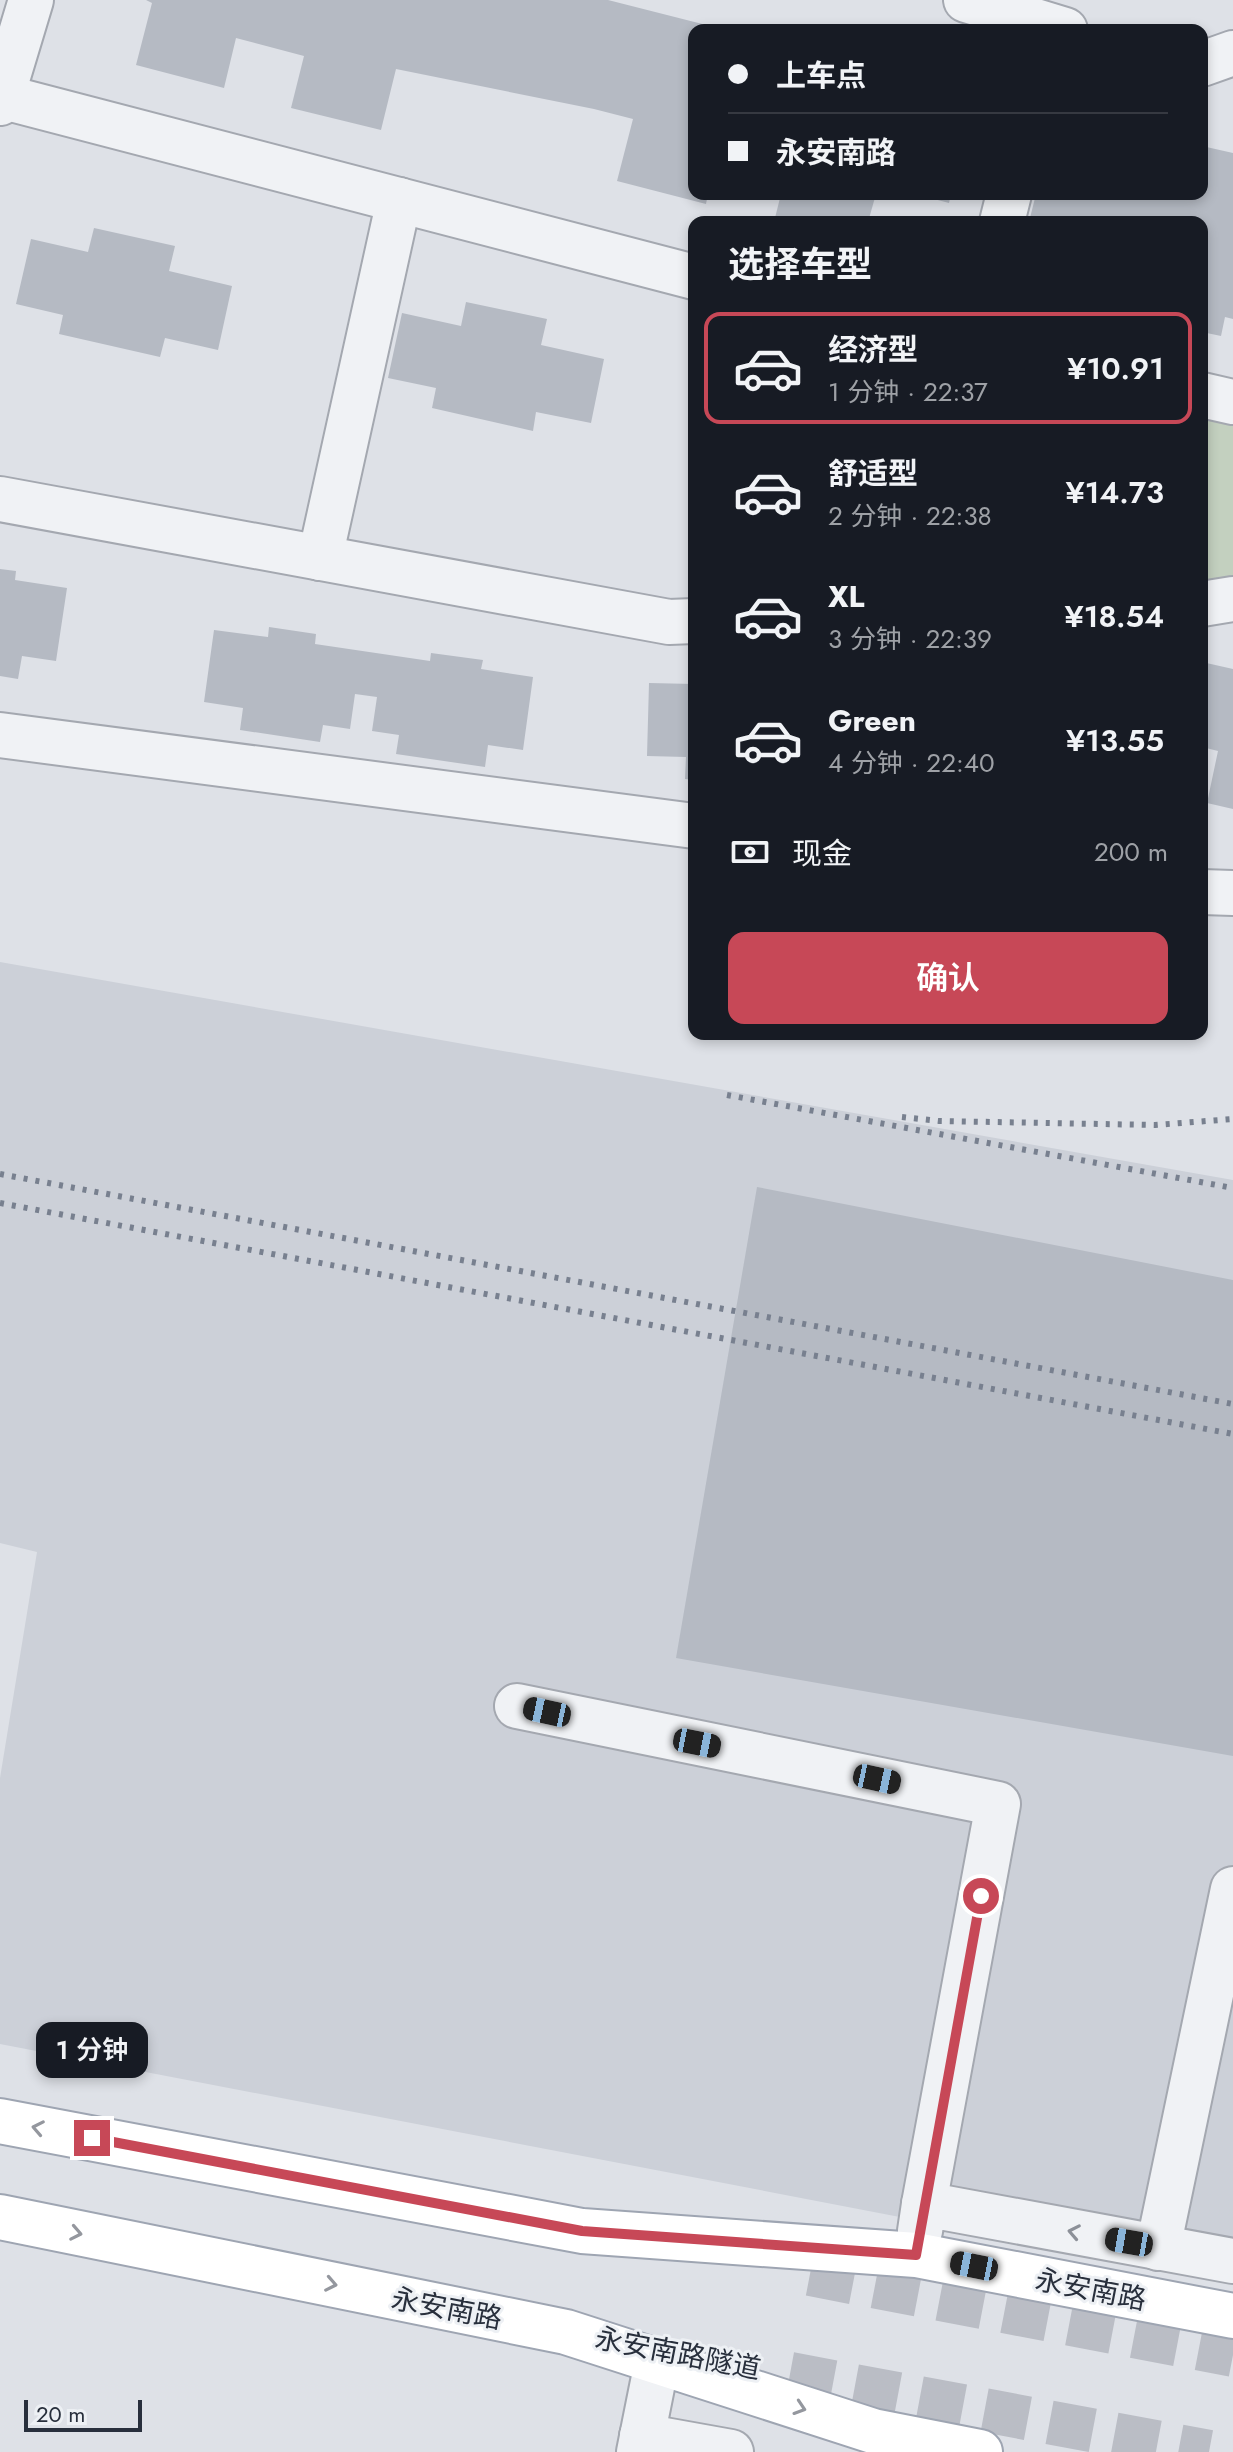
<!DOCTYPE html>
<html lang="zh">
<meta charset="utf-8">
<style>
:root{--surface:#171b24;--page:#242831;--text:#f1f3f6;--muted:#9ea1a6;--line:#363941;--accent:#c74857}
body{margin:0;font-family:Jost,"Noto Sans SC",sans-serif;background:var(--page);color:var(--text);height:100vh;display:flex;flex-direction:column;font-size:30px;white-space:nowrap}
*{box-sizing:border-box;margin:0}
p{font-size:26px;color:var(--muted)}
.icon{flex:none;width:44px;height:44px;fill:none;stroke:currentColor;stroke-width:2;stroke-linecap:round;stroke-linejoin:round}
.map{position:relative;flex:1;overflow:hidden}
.details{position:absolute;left:688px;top:216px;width:520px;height:824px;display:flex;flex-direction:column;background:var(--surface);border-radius:16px;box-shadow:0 4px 12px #0003}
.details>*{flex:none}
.top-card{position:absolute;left:688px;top:24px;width:520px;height:176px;border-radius:16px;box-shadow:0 4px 12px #0003;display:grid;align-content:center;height:176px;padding:0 40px;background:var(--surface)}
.scale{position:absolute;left:24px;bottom:20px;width:118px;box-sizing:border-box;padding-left:8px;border:4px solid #282f3c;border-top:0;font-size:22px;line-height:28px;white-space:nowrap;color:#282f3c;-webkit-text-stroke:6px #edf0f4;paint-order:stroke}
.end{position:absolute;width:36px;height:36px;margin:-18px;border:10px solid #c74857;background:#fff;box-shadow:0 0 0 4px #fff}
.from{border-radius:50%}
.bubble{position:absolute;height:56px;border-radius:16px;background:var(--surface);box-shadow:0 4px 12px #0003;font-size:26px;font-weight:600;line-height:56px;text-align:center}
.car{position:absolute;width:24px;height:48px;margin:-24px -12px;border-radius:10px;box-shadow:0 0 6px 2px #0007;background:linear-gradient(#222 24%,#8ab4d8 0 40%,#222 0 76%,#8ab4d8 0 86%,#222 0)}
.top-card b{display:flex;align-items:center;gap:28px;height:76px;font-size:30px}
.top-card b+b{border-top:2px solid var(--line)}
.top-card i{width:20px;height:20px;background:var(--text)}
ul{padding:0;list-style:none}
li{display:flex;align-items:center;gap:24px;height:112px;margin:0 16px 12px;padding:0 24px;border:4px solid transparent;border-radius:16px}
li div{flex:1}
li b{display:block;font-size:30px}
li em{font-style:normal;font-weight:600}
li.on{border-color:var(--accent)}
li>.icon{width:72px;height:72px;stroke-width:1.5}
h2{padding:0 40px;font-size:36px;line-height:96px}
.pay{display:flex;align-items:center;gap:20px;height:88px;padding:0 40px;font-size:30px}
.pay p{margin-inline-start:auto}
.button{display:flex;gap:16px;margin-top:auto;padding:16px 40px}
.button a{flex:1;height:92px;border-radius:16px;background:var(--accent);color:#fff;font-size:32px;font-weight:600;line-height:92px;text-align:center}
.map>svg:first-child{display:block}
.built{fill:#ccd0d8}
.green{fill:#c3d0bf}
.building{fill:#b5bac3}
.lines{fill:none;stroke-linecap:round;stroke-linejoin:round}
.major-tunnel{stroke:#babdc5;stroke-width:44;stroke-dasharray:44 22;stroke-linecap:butt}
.minor-casing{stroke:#a4a8b0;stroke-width:48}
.major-casing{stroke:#9ea5b2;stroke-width:48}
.minor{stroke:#f0f2f5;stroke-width:44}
.major{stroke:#fff;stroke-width:44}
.rail{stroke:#78808f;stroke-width:6;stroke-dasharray:4 8;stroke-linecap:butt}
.oneway{stroke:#94979e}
.oneway2{stroke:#8c9098}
.route{stroke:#c74857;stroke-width:10}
.labels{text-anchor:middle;stroke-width:6;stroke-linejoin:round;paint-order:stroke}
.street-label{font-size:28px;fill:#282f3c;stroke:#edf0f4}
</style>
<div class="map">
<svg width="1233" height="2452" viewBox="0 0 1233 2452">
<rect width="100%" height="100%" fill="#dee1e7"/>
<!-- built -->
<path class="built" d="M 0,962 L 1233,1180 L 1233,2281 L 0,2044 L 0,1778 L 37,1552 L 0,1543 Z"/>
<!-- green -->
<path class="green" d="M 1202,382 L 1233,386 L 1233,599 L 1202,604 Z"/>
<!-- building -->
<g class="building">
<path d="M 146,0 L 608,0 L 722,29 L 694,30 L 694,194 L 708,194 L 706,204 L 617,181 L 633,119 L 594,109 L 396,69 L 381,130 L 291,108 L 304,56 L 236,38 L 224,88 L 136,65 L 152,3 Z"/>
<path d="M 1202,146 L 1233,153 L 1233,319 L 1225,317 L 1221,336 L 1202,332 L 1202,222 L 1029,222 L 1036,194 L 1202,194 Z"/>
<path d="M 781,194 L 876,194 L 868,222 L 774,222 Z"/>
<path d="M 915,194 L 951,194 L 949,203 Z"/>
<path d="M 94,228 L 175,246 L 169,271 L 232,286 L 218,350 L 165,338 L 160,357 L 59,334 L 63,315 L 16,304 L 31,239 L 88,252 Z"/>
<path d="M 466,302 L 547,319 L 541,345 L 604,359 L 591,423 L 536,412 L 533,431 L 432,408 L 436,388 L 388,378 L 402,313 L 461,326 Z"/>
<path d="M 0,569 L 16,571 L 15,580 L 67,588 L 56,661 L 22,656 L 18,679 L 0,676 Z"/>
<path d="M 269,627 L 316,634 L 315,644 L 430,661 L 431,653 L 483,660 L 481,669 L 533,677 L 523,750 L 488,745 L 485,767 L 396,754 L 399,735 L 372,731 L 377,697 L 355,694 L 350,729 L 323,725 L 320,742 L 240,730 L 243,708 L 204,702 L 214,630 L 268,637 Z"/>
<path d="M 1202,662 L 1233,669 L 1233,809 L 1207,803 L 1218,751 L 1202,747 Z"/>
<path d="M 649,683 L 694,684 L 694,780 L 685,779 L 686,757 L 647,756 Z"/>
<path d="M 757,1187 L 1233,1280 L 1233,1756 L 676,1658 Z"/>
</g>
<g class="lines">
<!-- major-tunnel -->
<g class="major-tunnel">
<path d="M 810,2274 L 1233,2355"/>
<path d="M 790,2374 L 1209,2452"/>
</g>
<defs>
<g id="minor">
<path d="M 966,0 L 1065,30"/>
<path d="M 1202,64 L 1233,53"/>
<path d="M 0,96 L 694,277"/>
<path d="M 0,103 L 31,0"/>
<path d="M 1002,222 L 1009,194"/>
<path d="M 1202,395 L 1233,402"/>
<path d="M 0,499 L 669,622 L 694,621"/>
<path d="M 320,558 L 399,200"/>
<path d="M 1202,604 L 1233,599"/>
<path d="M 0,735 L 694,826"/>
<path d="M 1202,892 L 1233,893"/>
<path d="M 517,1706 L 998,1804 L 924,2204"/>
<path d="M 920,2231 L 924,2204 L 1233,2261"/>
<path d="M 1158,2248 L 1233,1889"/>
<path d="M 642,2436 L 731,2452"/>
<path d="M 639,2452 L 657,2362"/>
</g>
<g id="major">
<path d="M 0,2121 L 582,2231 L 916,2255 L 1233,2316"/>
<path d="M 0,2217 L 566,2332 L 873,2431 L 980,2452"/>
</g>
</defs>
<!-- minor casing -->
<use href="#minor" class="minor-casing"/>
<!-- major casing -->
<use href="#major" class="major-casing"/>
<!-- minor -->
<use href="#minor" class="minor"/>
<!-- major -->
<use href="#major" class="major"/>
<!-- rail -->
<g class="rail">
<path d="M 727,1095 L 1233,1188"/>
<path d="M 902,1117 L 939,1121 L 1155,1125 L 1233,1119"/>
<path d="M 0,1174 L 1233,1404"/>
<path d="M 0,1203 L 1233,1434"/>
</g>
</g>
<!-- one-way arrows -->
<defs><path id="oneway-chevron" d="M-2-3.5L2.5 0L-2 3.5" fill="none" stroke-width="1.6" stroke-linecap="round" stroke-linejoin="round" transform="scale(2)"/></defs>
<g class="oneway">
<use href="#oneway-chevron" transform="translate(38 2128) rotate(-169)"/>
<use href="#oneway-chevron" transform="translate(76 2233) rotate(11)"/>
<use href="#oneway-chevron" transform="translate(331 2284) rotate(11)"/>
<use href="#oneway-chevron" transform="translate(800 2408) rotate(18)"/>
</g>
<use class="oneway2" href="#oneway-chevron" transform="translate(1074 2232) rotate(-169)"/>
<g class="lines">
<!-- route -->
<path class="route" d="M 92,2138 L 582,2231 L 916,2255 L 981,1896"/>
</g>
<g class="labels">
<!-- street labels -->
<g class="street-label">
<text transform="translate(1091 2289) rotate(11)" y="10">永安南路</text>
<text transform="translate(447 2308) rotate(11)" y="10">永安南路</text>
<text transform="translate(678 2353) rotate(11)" y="10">永安南路隧道</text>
</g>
</g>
</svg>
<div class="scale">20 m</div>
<i class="end from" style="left:981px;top:1896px"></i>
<i class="end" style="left:92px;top:2138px"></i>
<div class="bubble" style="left:36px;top:2022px;width:112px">1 分钟</div>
<i class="car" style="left:547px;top:1712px;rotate:282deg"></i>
<i class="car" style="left:697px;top:1743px;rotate:101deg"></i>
<i class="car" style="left:877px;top:1779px;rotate:102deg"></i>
<i class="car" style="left:1129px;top:2242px;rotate:280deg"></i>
<i class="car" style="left:974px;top:2266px;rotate:281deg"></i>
<div class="top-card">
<b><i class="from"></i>上车点</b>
<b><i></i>永安南路</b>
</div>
<section class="details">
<h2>选择车型</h2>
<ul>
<li class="on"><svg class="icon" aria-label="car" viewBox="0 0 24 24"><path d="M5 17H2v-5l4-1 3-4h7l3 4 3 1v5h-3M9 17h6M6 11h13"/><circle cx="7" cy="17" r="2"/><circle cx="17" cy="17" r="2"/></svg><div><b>经济型</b><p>1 分钟 · 22:37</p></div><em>¥10.91</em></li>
<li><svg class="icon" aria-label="car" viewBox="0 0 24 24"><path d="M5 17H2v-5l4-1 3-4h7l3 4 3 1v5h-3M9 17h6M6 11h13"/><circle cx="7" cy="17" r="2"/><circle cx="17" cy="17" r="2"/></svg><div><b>舒适型</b><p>2 分钟 · 22:38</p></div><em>¥14.73</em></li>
<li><svg class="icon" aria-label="car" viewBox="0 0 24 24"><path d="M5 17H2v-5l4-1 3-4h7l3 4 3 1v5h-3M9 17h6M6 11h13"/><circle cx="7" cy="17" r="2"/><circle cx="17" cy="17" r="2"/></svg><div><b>XL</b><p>3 分钟 · 22:39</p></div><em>¥18.54</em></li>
<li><svg class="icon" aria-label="car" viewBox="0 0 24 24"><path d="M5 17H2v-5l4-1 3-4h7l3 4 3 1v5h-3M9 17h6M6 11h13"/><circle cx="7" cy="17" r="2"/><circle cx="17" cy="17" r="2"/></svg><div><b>Green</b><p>4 分钟 · 22:40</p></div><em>¥13.55</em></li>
</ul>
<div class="pay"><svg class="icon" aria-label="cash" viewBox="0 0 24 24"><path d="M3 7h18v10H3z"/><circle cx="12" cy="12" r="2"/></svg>现金<p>200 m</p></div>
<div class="button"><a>确认</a></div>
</section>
</div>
